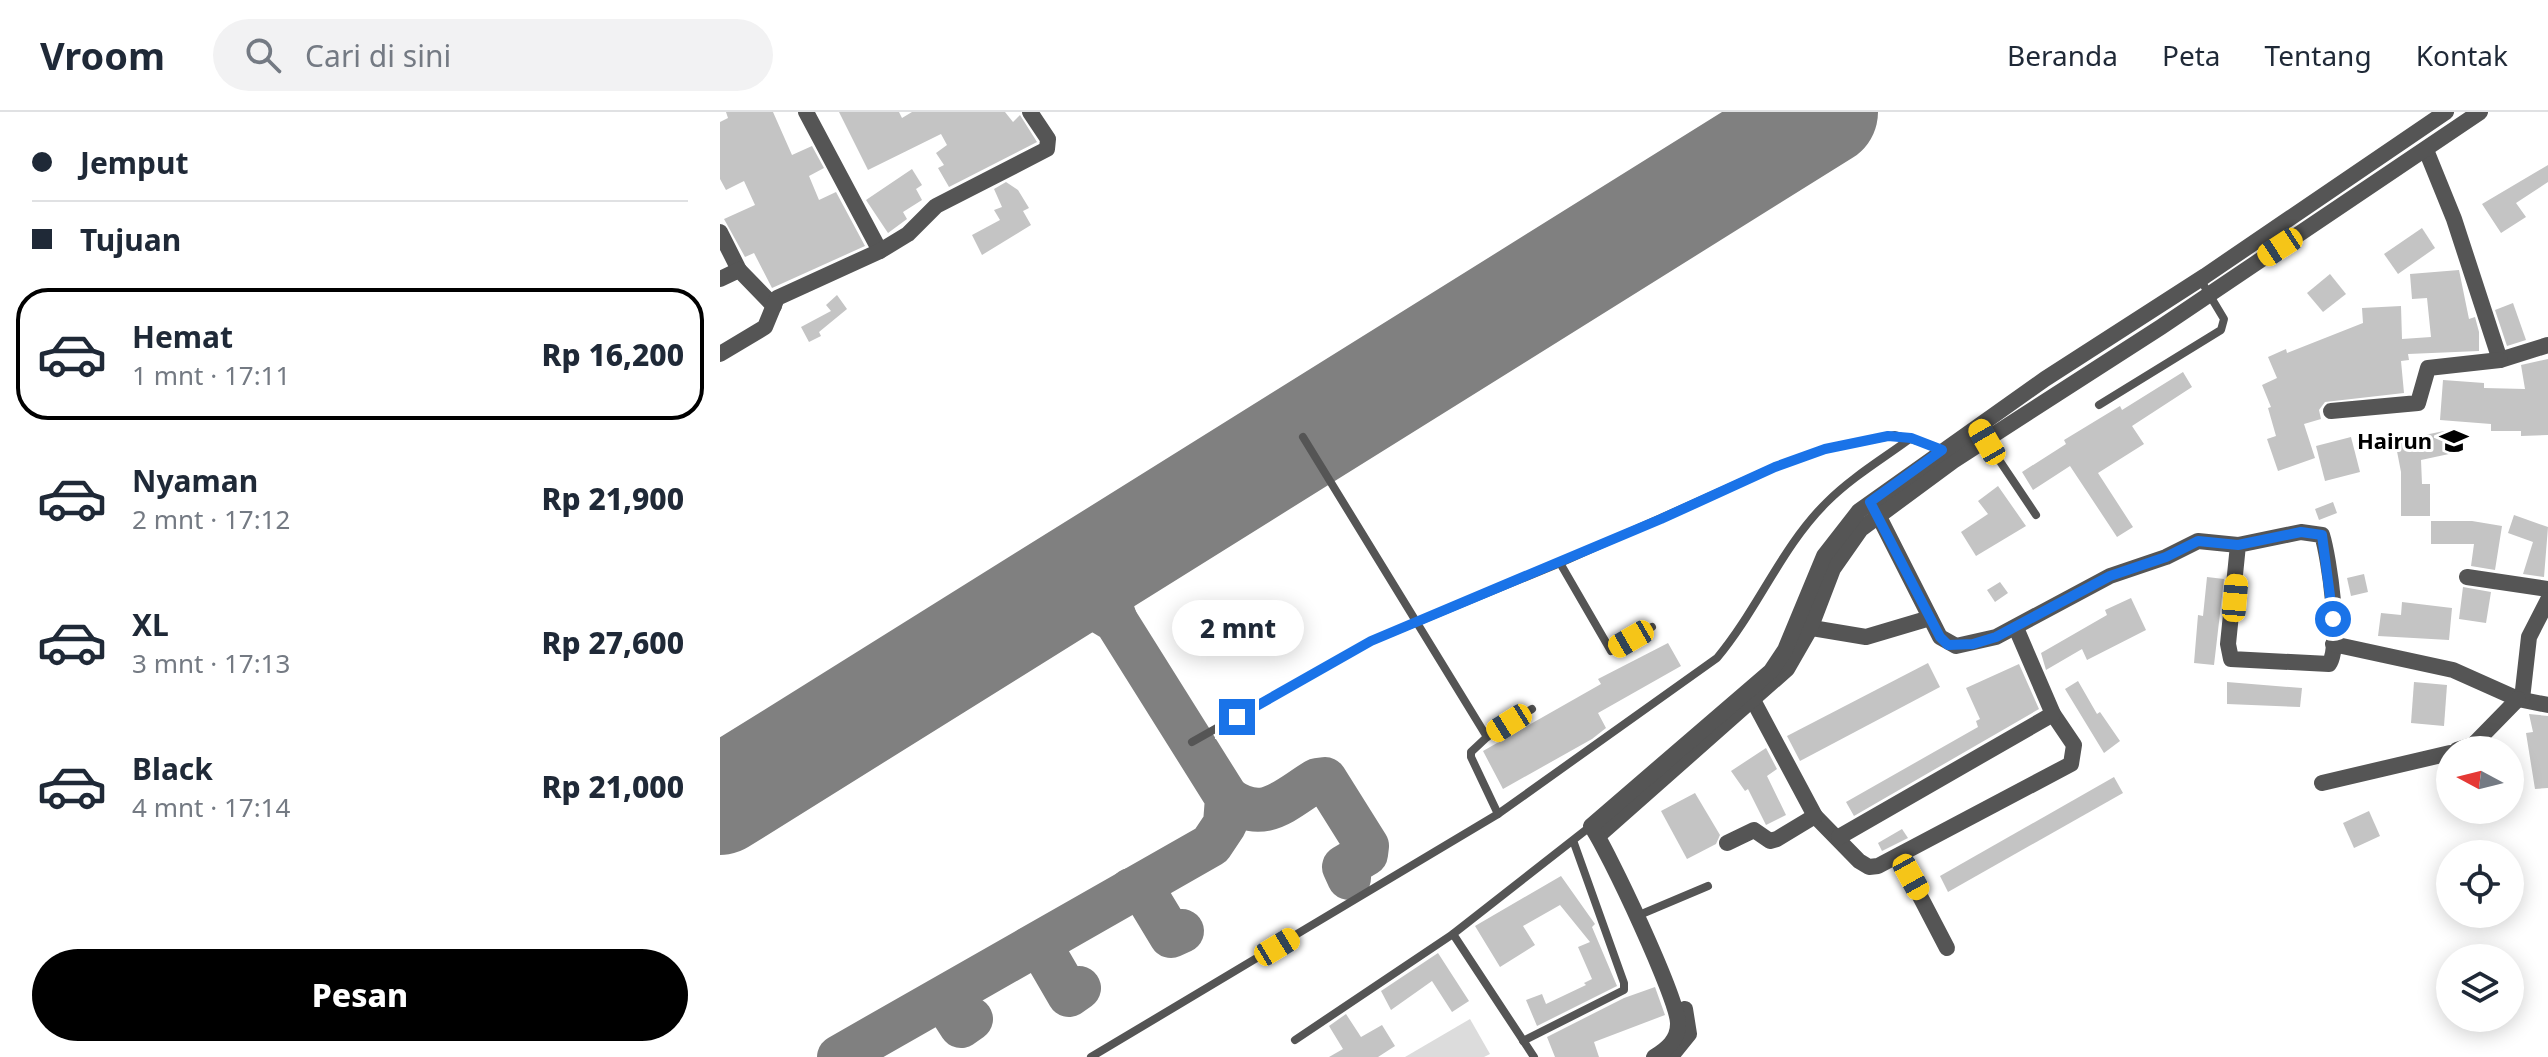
<!DOCTYPE html>
<html lang="id">
<meta charset="utf-8">
<style>
:root{--surface:#fff;--page:#f2f2f3;--text:#1f2937;--muted:#747a83;--line:#e0e1e3;--accent:#000}
body{margin:0;font-family:"Noto Sans",sans-serif;background:var(--page);color:var(--text);height:100vh;display:flex;flex-direction:column;font-size:30px;white-space:nowrap}
*{box-sizing:border-box;margin:0}
p{font-size:26px;color:var(--muted)}
.icon{flex:none;width:44px;height:44px;fill:none;stroke:currentColor;stroke-width:2;stroke-linecap:round;stroke-linejoin:round}
.map{position:relative;flex:1;overflow:hidden}
.details{display:flex;flex-direction:column;background:var(--surface);width:720px}
.details>*{flex:none}
.banner{display:grid;align-content:center;height:176px;padding:0 32px;background:var(--surface)}
.needle{width:52px;rotate:277deg}
.fabs{position:absolute;left:1716px;top:624px;display:grid;gap:16px}
.fabs a{display:grid;place-items:center;width:88px;height:88px;border-radius:50%;background:var(--surface);box-shadow:0 4px 20px #0003;font-size:40px}
.end{position:absolute;width:36px;height:36px;margin:-18px;border:10px solid #1a73e8;background:#fff;box-shadow:0 0 0 4px #fff}
.from{border-radius:50%}
.bubble{position:absolute;height:56px;border-radius:28px;background:var(--surface);box-shadow:0 4px 20px #0003;font-size:26px;font-weight:800;line-height:56px;text-align:center}
.car{position:absolute;width:24px;height:48px;margin:-24px -12px;border-radius:10px;box-shadow:0 0 6px 2px #0007;background:linear-gradient(#f5c518 24%,#345 0 40%,#f5c518 0 76%,#345 0 86%,#f5c518 0)}
.banner b{display:flex;align-items:center;gap:28px;height:76px;font-size:30px}
.banner b+b{border-top:2px solid var(--line)}
.banner i{width:20px;height:20px;background:var(--text)}
ul{padding:0;list-style:none}
li{display:flex;align-items:center;gap:24px;height:132px;margin:0 16px 12px;padding:0 16px;border:4px solid transparent;border-radius:32px}
li div{flex:1}
li b{display:block;font-size:30px}
li em{font-style:normal;font-weight:800}
li.active{border-color:var(--accent)}
li>.icon{width:72px;height:72px;stroke-width:1.5}
.action{display:flex;gap:16px;margin-top:auto;padding:16px 32px}
.action a{flex:1;height:92px;border-radius:48px;background:var(--accent);color:#fff;font-size:32px;font-weight:800;line-height:92px;text-align:center}
header{display:flex;align-items:center;gap:48px;box-sizing:border-box;height:112px;padding:0 40px;background:var(--surface);border-bottom:2px solid var(--line)}
header strong{font-size:38px}
nav{display:flex;gap:44px;margin-inline-start:auto;font-size:28px}
.search{width:560px;height:72px;background:var(--page);display:flex;align-items:center;gap:20px;box-sizing:border-box;padding:0 28px;border-radius:44px;color:var(--muted);font-size:30px}
main{display:flex;flex:1;min-height:0}
.map>svg:first-child{display:block}
.green{fill:#dcdcdc}
.lines{fill:none;stroke-linecap:round;stroke-linejoin:round}
.taxiway{stroke:#808080;stroke-width:44}
.runway{stroke:#808080;stroke-width:108}
.building{fill:#c4c4c4}
.service{stroke:#555;stroke-width:8}
.minor{stroke:#555;stroke-width:16}
.tertiary{stroke:#555;stroke-width:16}
.route{stroke:#1a73e8;stroke-width:10}
.labels{text-anchor:middle;stroke-width:6;stroke-linejoin:round;paint-order:stroke}
.poi-label{font-size:22px;font-weight:bold;fill:#000;stroke:#fff;text-anchor:end}
</style>
<header>
<strong>Vroom</strong>
<div class="search"><svg class="icon" aria-label="search" viewBox="0 0 24 24"><circle cx="10" cy="10" r="6"/><path d="M15 15l6 6"/></svg>Cari di sini</div>
<nav><a>Beranda</a><a>Peta</a><a>Tentang</a><a>Kontak</a></nav>
</header>
<main>
<section class="details">
<div class="banner">
<b><i class="from"></i>Jemput</b>
<b><i></i>Tujuan</b>
</div>
<ul>
<li class="active"><svg class="icon" aria-label="car" viewBox="0 0 24 24"><path d="M5 17H2v-5l4-1 3-4h7l3 4 3 1v5h-3M9 17h6M6 11h13"/><circle cx="7" cy="17" r="2"/><circle cx="17" cy="17" r="2"/></svg><div><b>Hemat</b><p>1 mnt · 17:11</p></div><em>Rp 16,200</em></li>
<li><svg class="icon" aria-label="car" viewBox="0 0 24 24"><path d="M5 17H2v-5l4-1 3-4h7l3 4 3 1v5h-3M9 17h6M6 11h13"/><circle cx="7" cy="17" r="2"/><circle cx="17" cy="17" r="2"/></svg><div><b>Nyaman</b><p>2 mnt · 17:12</p></div><em>Rp 21,900</em></li>
<li><svg class="icon" aria-label="car" viewBox="0 0 24 24"><path d="M5 17H2v-5l4-1 3-4h7l3 4 3 1v5h-3M9 17h6M6 11h13"/><circle cx="7" cy="17" r="2"/><circle cx="17" cy="17" r="2"/></svg><div><b>XL</b><p>3 mnt · 17:13</p></div><em>Rp 27,600</em></li>
<li><svg class="icon" aria-label="car" viewBox="0 0 24 24"><path d="M5 17H2v-5l4-1 3-4h7l3 4 3 1v5h-3M9 17h6M6 11h13"/><circle cx="7" cy="17" r="2"/><circle cx="17" cy="17" r="2"/></svg><div><b>Black</b><p>4 mnt · 17:14</p></div><em>Rp 21,000</em></li>
</ul>
<div class="action"><a>Pesan</a></div>
</section>
<div class="map">
<svg width="1828" height="945" viewBox="0 0 1828 945">
<rect width="100%" height="100%" fill="#fff"/>
<!-- green -->
<path class="green" d="M 750,907 L 770,942 L 764,945 L 685,945 Z"/>
<g class="lines">
<!-- taxiway -->
<g class="taxiway">
<path d="M 396,509 C 385,482 391,459 406,435"/>
<path d="M 507,686 C 544,713 564,688 597,668 L 605,667 L 647,734 L 646,742 L 624,755 L 629,766"/>
<path d="M 411,778 L 425,781 L 451,824 L 462,819"/>
<path d="M 309,837 L 324,840 L 349,883 L 359,876"/>
<path d="M 218,891 L 228,894 L 241,914 L 251,907"/>
<path d="M 119,945 L 491,733 L 505,712 L 507,686 L 396,509 L 361,488 L 318,490"/>
</g>
<!-- runway -->
<path class="runway" d="M 0,689 L 1104,0"/>
</g>
<!-- building -->
<g class="building">
<path d="M 6,0 L 53,0 L 72,43 L 92,34 L 104,56 L 89,64 L 99,88 L 116,80 L 145,134 L 52,176 L 34,141 L 25,145 L 4,107 L 35,93 L 24,69 L 6,78 L 0,67 L 0,10 L 8,6 Z"/>
<path d="M 119,0 L 179,0 L 182,6 L 192,0 L 285,0 L 293,10 L 300,3 L 317,30 L 229,75 L 218,56 L 224,53 L 216,41 L 227,33 L 221,22 L 148,58 Z"/>
<path d="M 1828,53 L 1828,70 L 1796,91 L 1806,105 L 1781,121 L 1762,92 Z"/>
<path d="M 192,57 L 202,73 L 196,77 L 202,88 L 183,100 L 187,107 L 168,121 L 146,88 Z"/>
<path d="M 286,70 L 298,78 L 309,96 L 303,99 L 311,113 L 262,143 L 252,123 L 280,108 L 274,98 L 282,95 L 274,77 Z"/>
<path d="M 1702,116 L 1715,136 L 1678,162 L 1664,142 Z"/>
<path d="M 1739,158 L 1749,207 L 1755,205 L 1759,220 L 1759,239 L 1688,242 L 1689,248 L 1681,249 L 1684,281 L 1605,290 L 1599,298 L 1601,307 L 1584,312 L 1595,346 L 1558,359 L 1547,327 L 1556,324 L 1548,296 L 1551,295 L 1542,273 L 1557,266 L 1548,245 L 1566,237 L 1567,241 L 1643,211 L 1642,196 L 1681,194 L 1682,227 L 1711,225 L 1707,186 L 1692,187 L 1690,162 Z"/>
<path d="M 1610,162 L 1626,182 L 1603,200 L 1587,181 Z"/>
<path d="M 117,183 L 127,197 L 99,220 L 101,224 L 89,230 L 81,215 L 111,199 L 106,193 Z"/>
<path d="M 1793,191 L 1806,228 L 1787,234 L 1775,198 Z"/>
<path d="M 1828,247 L 1828,323 L 1801,324 L 1801,319 L 1771,319 L 1771,312 L 1720,308 L 1723,268 L 1764,271 L 1764,276 L 1805,277 L 1801,253 Z"/>
<path d="M 1463,260 L 1472,275 L 1412,314 L 1424,332 L 1378,361 L 1413,415 L 1397,425 L 1350,354 L 1313,378 L 1302,360 L 1346,332 L 1344,328 L 1400,294 L 1402,298 Z"/>
<path d="M 1724,319 L 1729,342 L 1701,348 L 1702,372 L 1710,372 L 1710,404 L 1681,404 L 1681,360 L 1675,329 Z"/>
<path d="M 1631,325 L 1640,360 L 1605,369 L 1596,334 Z"/>
<path d="M 1278,374 L 1306,414 L 1256,444 L 1241,420 L 1268,402 L 1258,389 Z"/>
<path d="M 1613,390 L 1617,401 L 1599,408 L 1595,397 Z"/>
<path d="M 1794,403 L 1828,415 L 1824,465 L 1803,462 L 1813,430 L 1788,421 Z"/>
<path d="M 1711,409 L 1752,409 L 1782,414 L 1775,458 L 1751,454 L 1754,432 L 1711,432 Z"/>
<path d="M 1644,462 L 1648,480 L 1631,484 L 1627,466 Z"/>
<path d="M 1487,465 L 1504,467 L 1494,553 L 1474,551 L 1478,503 L 1483,504 Z"/>
<path d="M 1280,470 L 1288,481 L 1275,490 L 1267,478 Z"/>
<path d="M 1743,475 L 1771,480 L 1766,511 L 1739,507 Z"/>
<path d="M 1411,486 L 1426,518 L 1367,548 L 1362,537 L 1326,558 L 1321,541 L 1387,503 L 1385,498 Z"/>
<path d="M 1682,490 L 1732,496 L 1729,528 L 1658,524 L 1661,501 L 1681,503 Z"/>
<path d="M 948,531 L 961,554 L 878,601 L 886,616 L 872,627 L 783,677 L 763,639 L 881,572 L 878,567 Z"/>
<path d="M 1208,551 L 1220,575 L 1080,649 L 1067,624 Z"/>
<path d="M 1299,552 L 1319,597 L 1134,704 L 1126,690 L 1258,615 L 1256,609 L 1260,607 L 1246,576 Z"/>
<path d="M 1358,569 L 1377,602 L 1380,600 L 1400,629 L 1384,641 L 1345,577 Z"/>
<path d="M 1507,570 L 1582,576 L 1580,595 L 1507,592 Z"/>
<path d="M 1694,570 L 1727,573 L 1724,614 L 1691,611 Z"/>
<path d="M 1809,602 L 1828,604 L 1828,676 L 1815,677 L 1806,621 L 1813,620 Z"/>
<path d="M 1046,636 L 1057,657 L 1047,664 L 1066,703 L 1046,713 L 1028,677 L 1025,679 L 1011,659 Z"/>
<path d="M 1394,665 L 1403,681 L 1228,780 L 1220,764 Z"/>
<path d="M 975,681 L 1000,723 L 996,732 L 967,747 L 941,699 Z"/>
<path d="M 1649,699 L 1660,724 L 1634,736 L 1623,711 Z"/>
<path d="M 1182,717 L 1188,726 L 1162,739 L 1158,731 Z"/>
<path d="M 841,764 L 875,812 L 872,815 L 897,874 L 817,914 L 806,888 L 822,882 L 826,892 L 866,873 L 864,871 L 872,867 L 858,835 L 870,830 L 840,793 L 803,814 L 815,833 L 780,855 L 755,814 Z"/>
<path d="M 718,841 L 749,889 L 732,900 L 712,869 L 671,898 L 661,879 Z"/>
<path d="M 935,875 L 945,903 L 874,930 L 879,945 L 835,945 L 827,925 L 904,886 Z"/>
<path d="M 626,902 L 641,925 L 662,913 L 675,934 L 658,945 L 609,945 L 623,937 L 609,914 Z"/>
</g>
<g class="lines">
<!-- service -->
<g class="service">
<path d="M 1379,293 L 1501,218 L 1504,207 L 1480,167"/>
<path d="M 1265,327 L 1316,403"/>
<path d="M 840,451 L 891,539 L 932,515"/>
<path d="M 767,625 L 812,597"/>
<path d="M 472,630 L 651,529 L 840,451 L 1055,355 L 1105,337 L 1175,323 L 1208,332 L 1224,341"/>
<path d="M 778,702 L 997,546 C 1038,497 1062,434 1107,390 C 1132,365 1164,346 1191,326"/>
<path d="M 924,801 L 988,774"/>
<path d="M 575,928 L 733,822"/>
<path d="M 803,929 L 904,878 L 904,871 L 854,731"/>
<path d="M 371,945 L 778,702 L 751,645 L 751,640 L 767,625 L 583,325"/>
<path d="M 814,945 L 733,822 L 871,714"/>
</g>
<!-- minor -->
<g class="minor">
<path d="M 86,0 L 160,139"/>
<path d="M 1706,38 L 1734,107 L 1780,248 L 1828,233"/>
<path d="M 0,120 L 19,158"/>
<path d="M 0,167 L 19,158 L 54,194"/>
<path d="M 0,242 L 45,215 L 57,186 L 160,139 L 188,122 L 216,94 L 327,37 L 328,27 L 310,0"/>
<path d="M 1611,299 L 1698,291 L 1708,256 L 1780,248"/>
<path d="M 1154,395 L 1220,525 L 1236,534 L 1276,525 L 1390,464 L 1446,445 L 1478,429 L 1518,433 L 1581,420 L 1602,423 C 1609,445 1622,534 1609,552 L 1511,547 L 1508,532 L 1518,433"/>
<path d="M 1747,465 L 1828,477"/>
<path d="M 1080,514 L 1146,525 L 1210,506"/>
<path d="M 1613,532 L 1733,558 L 1798,587 L 1828,593"/>
<path d="M 1802,587 L 1809,525 L 1828,488"/>
<path d="M 1034,590 L 1095,704 L 1139,749 L 1149,755 L 1158,754 L 1351,652 L 1354,633 L 1333,602 L 1296,516"/>
<path d="M 1737,638 L 1753,633 L 1798,587"/>
<path d="M 1602,671 L 1730,641"/>
<path d="M 1119,725 L 1333,602"/>
<path d="M 1007,731 L 1034,718 L 1050,729 L 1057,727 L 1095,704"/>
<path d="M 1179,744 L 1227,836"/>
</g>
<!-- tertiary -->
<g class="tertiary">
<path d="M 878,724 L 1067,557 L 1090,517 L 1113,457 L 1141,417 L 1233,349 L 1441,215 L 1760,0"/>
<path d="M 952,943 L 969,922 L 965,897"/>
<path d="M 934,945 C 947,937 958,928 958,912 C 959,889 887,736 871,714 L 1051,559 L 1065,538 L 1104,444 L 1139,399 L 1325,267 L 1485,164 L 1726,0"/>
</g>
</g>
<g class="lines">
<!-- route -->
<path class="route" d="M 517,605 L 651,529 L 941,407 L 1055,355 L 1105,337 L 1168,324 L 1191,326 L 1222,338 L 1150,390 L 1220,525 L 1228,533 L 1253,532 L 1276,525 L 1390,464 L 1446,445 L 1478,429 L 1518,433 L 1581,420 L 1602,423 L 1613,507"/>
</g>
<!-- icons -->
<defs>
<symbol id="university-bare" viewBox="-9 -9 18 18"><path d="M0-5L7-2L0 1L-7-2ZM-4 1L0 2.5L4 1V4Q0 6-4 4Z" fill="#000" stroke="#fff" stroke-width="2.5" paint-order="stroke"/></symbol>
</defs>
<g fill-rule="evenodd">
<use href="#university-bare" x="1714" y="309" width="40" height="40"/>
</g>
<g class="labels">
<!-- poi labels -->
<g class="poi-label">
<text x="1712" y="337">Hairun</text>
</g>
</g>
</svg>
<div class="fabs">
<a><svg class="needle" viewBox="-14 -14 28 28"><path d="M0-13l5 13h-10z" fill="#e53935"/><path d="M0 13l5-13h-10z" fill="#747a83"/></svg></a>
<a><svg class="icon" aria-label="locate" viewBox="0 0 24 24"><circle cx="12" cy="12" r="6"/><path d="M12 2v4M12 18v4M2 12h4M18 12h4"/></svg></a>
<a><svg class="icon" aria-label="layers" viewBox="0 0 24 24"><path d="M12 4l9 5-9 5-9-5zM3 14l9 5 9-5"/></svg></a>
</div>
<i class="end from" style="left:1613px;top:507px"></i>
<i class="end" style="left:517px;top:605px"></i>
<div class="bubble" style="left:452px;top:488px;width:132px">2 mnt</div>
<i class="car" style="left:1560px;top:135px;rotate:237deg"></i>
<i class="car" style="left:1267px;top:330px;rotate:330deg"></i>
<i class="car" style="left:1515px;top:486px;rotate:5deg"></i>
<i class="car" style="left:911px;top:527px;rotate:240deg"></i>
<i class="car" style="left:789px;top:611px;rotate:238deg"></i>
<i class="car" style="left:1191px;top:765px;rotate:151deg"></i>
<i class="car" style="left:557px;top:835px;rotate:59deg"></i>
</div>
</main>
